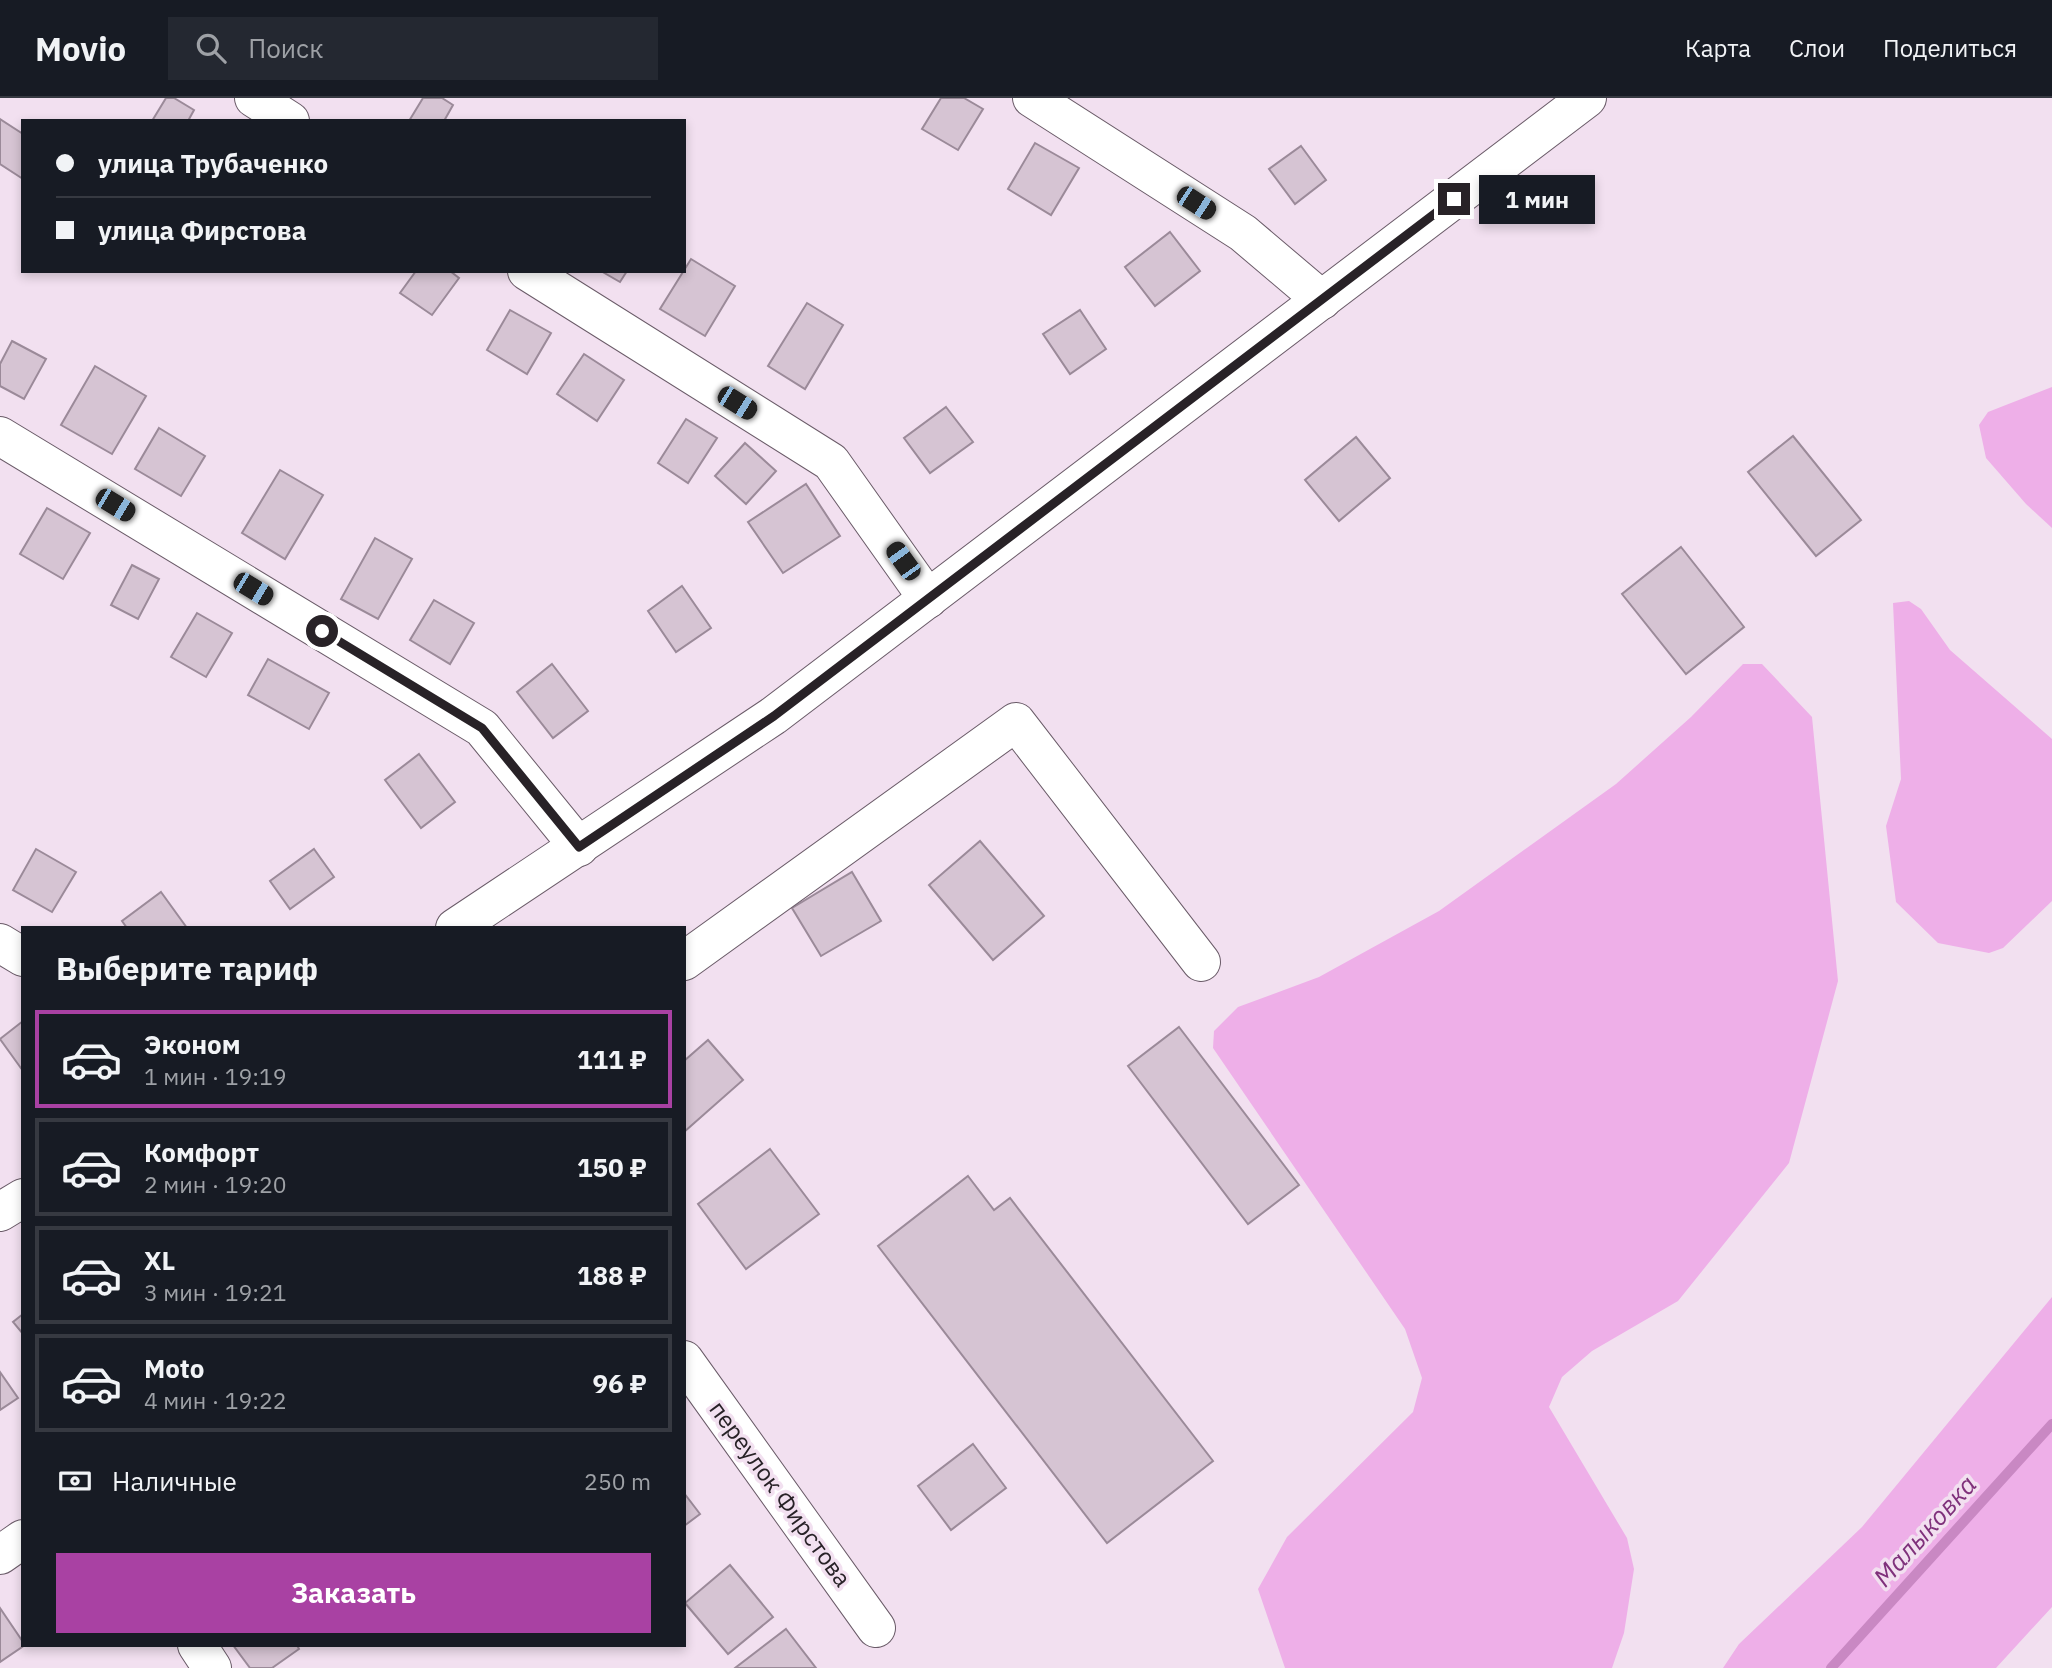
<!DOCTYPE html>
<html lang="ru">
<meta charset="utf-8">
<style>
:root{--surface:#171b24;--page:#242831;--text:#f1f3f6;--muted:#9ea1a6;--line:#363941;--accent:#a941a3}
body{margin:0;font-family:"IBM Plex Sans",sans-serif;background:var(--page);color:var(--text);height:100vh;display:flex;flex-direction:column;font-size:26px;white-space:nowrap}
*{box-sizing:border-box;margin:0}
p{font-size:23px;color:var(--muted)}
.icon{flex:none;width:38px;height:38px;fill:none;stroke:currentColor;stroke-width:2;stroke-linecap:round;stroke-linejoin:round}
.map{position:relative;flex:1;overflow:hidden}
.side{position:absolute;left:21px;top:828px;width:665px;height:721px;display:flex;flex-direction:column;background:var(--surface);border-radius:0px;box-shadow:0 4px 10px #0003}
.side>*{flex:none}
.banner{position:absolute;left:21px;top:21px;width:665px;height:154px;border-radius:0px;box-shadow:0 4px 10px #0003;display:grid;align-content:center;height:154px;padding:0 35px;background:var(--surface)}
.end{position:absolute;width:32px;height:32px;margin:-16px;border:9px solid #282227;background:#fff;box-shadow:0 0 0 4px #fff}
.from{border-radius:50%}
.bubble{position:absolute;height:49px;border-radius:0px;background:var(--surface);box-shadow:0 4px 10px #0003;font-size:23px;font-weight:700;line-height:49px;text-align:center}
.car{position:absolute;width:21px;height:42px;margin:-21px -10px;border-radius:9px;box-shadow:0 0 5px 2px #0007;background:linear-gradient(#222 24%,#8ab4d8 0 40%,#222 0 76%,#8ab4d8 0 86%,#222 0)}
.banner b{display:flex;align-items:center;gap:24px;height:66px;font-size:26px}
.banner b+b{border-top:2px solid var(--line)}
.banner i{width:18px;height:18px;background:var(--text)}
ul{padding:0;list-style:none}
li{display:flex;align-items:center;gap:21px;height:98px;margin:0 14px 10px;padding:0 21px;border:4px solid var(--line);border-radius:0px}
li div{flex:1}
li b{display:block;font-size:26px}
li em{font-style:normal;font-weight:700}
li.selected{border-color:var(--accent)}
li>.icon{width:63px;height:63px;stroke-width:1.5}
h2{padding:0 35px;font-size:32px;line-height:84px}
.pay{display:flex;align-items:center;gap:18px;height:77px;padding:0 35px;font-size:26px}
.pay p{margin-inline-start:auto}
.button{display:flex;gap:14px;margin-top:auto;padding:14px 35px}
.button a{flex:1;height:80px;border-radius:0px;background:var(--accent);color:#fff;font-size:28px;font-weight:700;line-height:80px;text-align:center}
header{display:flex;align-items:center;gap:42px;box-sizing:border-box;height:98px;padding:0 35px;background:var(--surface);border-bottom:2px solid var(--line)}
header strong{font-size:33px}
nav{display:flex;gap:38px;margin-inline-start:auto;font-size:24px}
.search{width:490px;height:63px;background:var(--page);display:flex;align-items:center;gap:18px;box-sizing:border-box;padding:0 24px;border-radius:0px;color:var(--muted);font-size:26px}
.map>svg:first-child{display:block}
.green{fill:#eeafe8}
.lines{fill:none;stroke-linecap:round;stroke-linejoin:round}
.stream{stroke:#c988c3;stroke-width:10}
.building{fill:#d6c4d3;stroke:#9b8a99;stroke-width:2}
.minor-casing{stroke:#6a5b68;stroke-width:40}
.major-casing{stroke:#6a5b68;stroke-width:40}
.minor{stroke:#fff;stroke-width:38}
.major{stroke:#fff;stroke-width:38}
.route{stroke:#282227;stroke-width:9}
.labels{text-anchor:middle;stroke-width:7;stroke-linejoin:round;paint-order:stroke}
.street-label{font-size:24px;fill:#282227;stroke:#f2e0f0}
.water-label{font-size:26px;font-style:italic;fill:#7f317b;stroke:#f2e0f0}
</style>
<header>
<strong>Movio</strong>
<div class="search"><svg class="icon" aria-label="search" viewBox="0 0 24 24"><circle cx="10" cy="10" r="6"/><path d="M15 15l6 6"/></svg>Поиск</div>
<nav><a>Карта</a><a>Слои</a><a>Поделиться</a></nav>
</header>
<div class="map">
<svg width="2052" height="1570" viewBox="0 0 2052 1570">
<rect width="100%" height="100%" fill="#f2e0f0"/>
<!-- green -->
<g class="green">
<path d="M 2052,289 L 2052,430 L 2026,406 L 1986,360 L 1979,327 L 1988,314 Z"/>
<path d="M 1909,503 L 1921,511 L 1950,552 L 2052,641 L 2052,803 L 2003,850 L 1989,855 L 1938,845 L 1896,804 L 1886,728 L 1901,681 L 1893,505 Z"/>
<path d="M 1743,566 L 1762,566 L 1812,619 L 1838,883 L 1789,1065 L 1678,1203 L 1592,1253 L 1562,1279 L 1549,1309 L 1627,1440 L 1634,1471 L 1624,1535 L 1612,1570 L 1285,1570 L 1258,1491 L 1287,1439 L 1413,1314 L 1422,1280 L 1405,1231 L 1213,950 L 1214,933 L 1238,909 L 1319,879 L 1439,813 L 1616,686 L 1691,619 Z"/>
<path d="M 2052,1199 L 2052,1509 L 1996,1570 L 1723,1570 L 1739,1546 L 1862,1429 Z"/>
</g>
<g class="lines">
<!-- stream -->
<path class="stream" d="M 1831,1570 L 2052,1326"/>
</g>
<!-- building -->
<g class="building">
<path d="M 166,0 L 174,0 L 194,12 L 188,23 L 152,23 Z"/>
<path d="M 423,0 L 442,0 L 453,7 L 444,23 L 409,23 Z"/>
<path d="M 941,0 L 964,0 L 983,11 L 958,52 L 922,31 Z"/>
<path d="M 0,21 L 23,36 L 23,81 L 0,66 Z"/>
<path d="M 1035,45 L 1079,70 L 1051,117 L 1008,91 Z"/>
<path d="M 1301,48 L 1326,82 L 1295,106 L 1269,71 Z"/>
<path d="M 1170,134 L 1200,173 L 1155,208 L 1125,169 Z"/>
<path d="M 691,161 L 735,188 L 705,238 L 660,211 Z"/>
<path d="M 416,173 L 450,173 L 459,180 L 432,217 L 400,195 Z"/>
<path d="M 601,173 L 627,173 L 620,184 Z"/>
<path d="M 807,205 L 843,227 L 805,291 L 768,268 Z"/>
<path d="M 510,212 L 551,235 L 527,276 L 487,252 Z"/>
<path d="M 1080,212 L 1106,251 L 1070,276 L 1043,236 Z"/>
<path d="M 12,243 L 46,261 L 24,301 L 0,288 L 0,266 Z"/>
<path d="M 584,256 L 624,282 L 597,323 L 557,296 Z"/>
<path d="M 95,268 L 146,298 L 112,356 L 61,327 Z"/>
<path d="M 946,309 L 973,344 L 930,375 L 904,340 Z"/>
<path d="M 686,321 L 717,340 L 688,385 L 658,365 Z"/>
<path d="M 159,330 L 205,358 L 181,398 L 135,371 Z"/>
<path d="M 1793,338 L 1861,422 L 1816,458 L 1748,374 Z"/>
<path d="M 1356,339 L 1390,380 L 1339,423 L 1305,382 Z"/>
<path d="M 745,345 L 776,373 L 746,406 L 715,378 Z"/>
<path d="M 280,372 L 323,397 L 285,461 L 242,435 Z"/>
<path d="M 806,386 L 840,438 L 783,475 L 748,424 Z"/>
<path d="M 47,410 L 90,435 L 63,481 L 20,456 Z"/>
<path d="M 375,440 L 412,461 L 378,521 L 341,501 Z"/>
<path d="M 1681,449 L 1744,529 L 1686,576 L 1622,496 Z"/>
<path d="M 132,467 L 159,481 L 138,521 L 111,507 Z"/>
<path d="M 682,488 L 711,530 L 676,554 L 648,513 Z"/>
<path d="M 434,502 L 474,525 L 450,566 L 410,542 Z"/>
<path d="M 197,515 L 232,535 L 206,579 L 171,559 Z"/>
<path d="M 268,561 L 329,595 L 309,631 L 248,597 Z"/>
<path d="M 552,566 L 588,613 L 553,640 L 517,594 Z"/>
<path d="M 419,656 L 455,704 L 421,730 L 385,682 Z"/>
<path d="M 980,743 L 1044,818 L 993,862 L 929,787 Z"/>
<path d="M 36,751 L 76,774 L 52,814 L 13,792 Z"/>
<path d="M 314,751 L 334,779 L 290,811 L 270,783 Z"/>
<path d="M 852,774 L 881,823 L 821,858 L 792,810 Z"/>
<path d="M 161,794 L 187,830 L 127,830 L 122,823 Z"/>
<path d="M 23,923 L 23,973 L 0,941 Z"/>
<path d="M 1179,929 L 1299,1087 L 1248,1126 L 1128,968 Z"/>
<path d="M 708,942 L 743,982 L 684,1034 L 684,963 Z"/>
<path d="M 770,1051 L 819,1116 L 746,1171 L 698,1106 Z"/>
<path d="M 968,1078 L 994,1112 L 1010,1100 L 1213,1363 L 1107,1445 L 878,1148 Z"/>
<path d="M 23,1216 L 23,1236 L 13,1224 Z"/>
<path d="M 0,1274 L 18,1300 L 0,1312 Z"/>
<path d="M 973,1346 L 1006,1390 L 951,1432 L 918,1388 Z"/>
<path d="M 684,1395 L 700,1416 L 684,1428 Z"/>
<path d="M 730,1467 L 773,1519 L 728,1556 L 685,1505 Z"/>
<path d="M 0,1510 L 25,1547 L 0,1564 Z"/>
<path d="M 786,1531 L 816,1570 L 735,1570 Z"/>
<path d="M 233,1547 L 297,1547 L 299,1551 L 272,1570 L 250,1570 Z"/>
</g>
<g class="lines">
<defs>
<g id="minor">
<path d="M 254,0 L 290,23"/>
<path d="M 1032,0 L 1243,135 L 1322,202"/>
<path d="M 527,173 L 831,364 L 928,501"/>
<path d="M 0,338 L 482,630 L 579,749"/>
<path d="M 0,845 L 23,859"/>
<path d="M 684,863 L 1016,624 L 1201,864"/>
<path d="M 684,1262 L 876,1530"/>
<path d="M 0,1457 L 23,1441"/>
<path d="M 197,1547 L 212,1570"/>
</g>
<g id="major">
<path d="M 455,830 L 773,618 L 1587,0"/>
<path d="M 0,1114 L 23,1100"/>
</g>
</defs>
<!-- minor casing -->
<use href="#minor" class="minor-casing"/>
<!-- major casing -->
<use href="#major" class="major-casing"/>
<!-- minor -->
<use href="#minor" class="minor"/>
<!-- major -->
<use href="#major" class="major"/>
</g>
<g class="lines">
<!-- route -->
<path class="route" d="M 322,533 L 482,630 L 579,749 L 774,618 L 1454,101"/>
</g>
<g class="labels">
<!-- street labels -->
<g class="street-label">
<text transform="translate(780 1396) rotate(54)" y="8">переулок Фирстова</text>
</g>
<!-- water labels -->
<g class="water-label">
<text transform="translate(1925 1433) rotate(-48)" y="9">Малыковка</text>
</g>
</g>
</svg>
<i class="end from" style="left:322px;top:533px"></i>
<i class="end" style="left:1454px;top:101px"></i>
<div class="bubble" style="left:1479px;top:77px;width:116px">1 мин</div>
<i class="car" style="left:1196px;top:105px;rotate:123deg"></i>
<i class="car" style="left:737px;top:305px;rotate:122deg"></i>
<i class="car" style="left:115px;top:407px;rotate:121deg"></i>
<i class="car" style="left:903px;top:463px;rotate:324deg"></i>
<i class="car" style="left:253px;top:491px;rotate:121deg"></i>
<div class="banner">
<b><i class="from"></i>улица Трубаченко</b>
<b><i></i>улица Фирстова</b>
</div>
<section class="side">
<h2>Выберите тариф</h2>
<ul>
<li class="selected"><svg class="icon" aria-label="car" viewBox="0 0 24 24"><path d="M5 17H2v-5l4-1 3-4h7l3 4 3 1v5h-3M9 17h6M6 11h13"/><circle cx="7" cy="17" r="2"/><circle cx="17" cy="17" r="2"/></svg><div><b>Эконом</b><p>1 мин · 19:19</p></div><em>111 ₽</em></li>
<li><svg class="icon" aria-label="car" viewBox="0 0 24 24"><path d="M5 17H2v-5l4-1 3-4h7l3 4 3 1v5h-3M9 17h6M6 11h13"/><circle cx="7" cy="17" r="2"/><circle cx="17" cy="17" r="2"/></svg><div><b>Комфорт</b><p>2 мин · 19:20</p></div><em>150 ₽</em></li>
<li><svg class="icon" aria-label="car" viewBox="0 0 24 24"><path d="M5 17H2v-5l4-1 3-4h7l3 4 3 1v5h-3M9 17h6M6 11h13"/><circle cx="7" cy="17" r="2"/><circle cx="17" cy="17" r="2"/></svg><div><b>XL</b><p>3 мин · 19:21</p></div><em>188 ₽</em></li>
<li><svg class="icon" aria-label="car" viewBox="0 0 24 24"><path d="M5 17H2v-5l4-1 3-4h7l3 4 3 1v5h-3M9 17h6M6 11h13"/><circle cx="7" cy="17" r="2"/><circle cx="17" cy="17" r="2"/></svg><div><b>Moto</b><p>4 мин · 19:22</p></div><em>96 ₽</em></li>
</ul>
<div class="pay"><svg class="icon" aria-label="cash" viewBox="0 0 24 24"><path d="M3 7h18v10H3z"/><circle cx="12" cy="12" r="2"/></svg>Наличные<p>250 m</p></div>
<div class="button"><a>Заказать</a></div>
</section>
</div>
